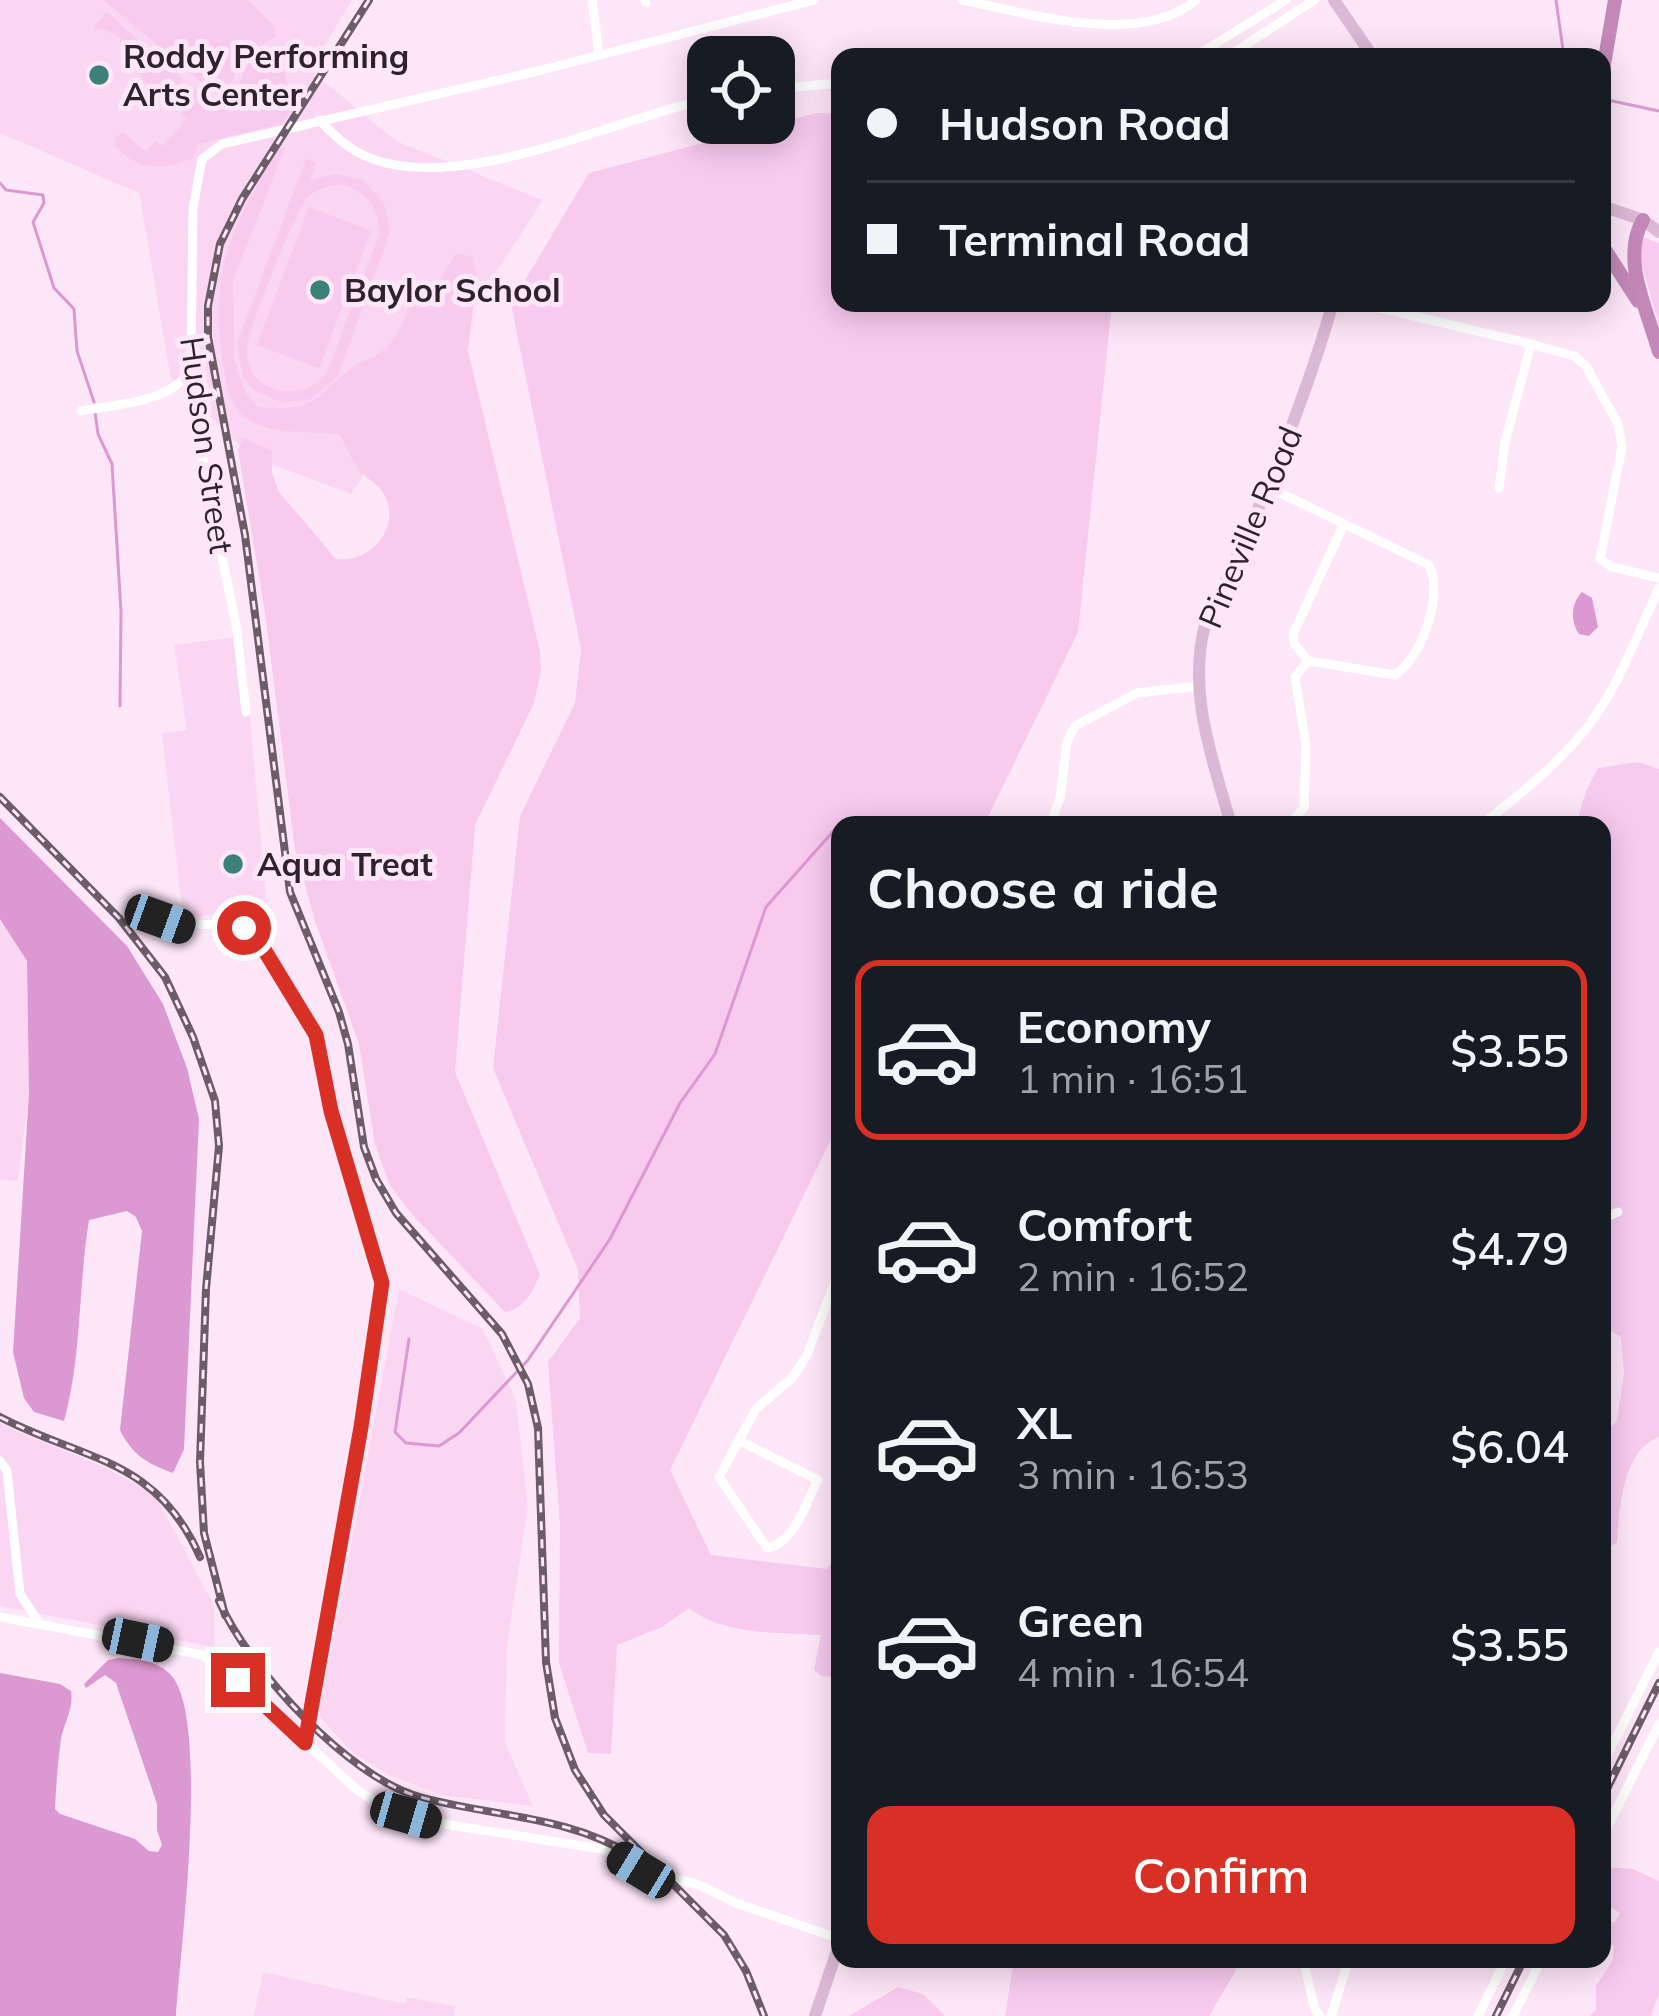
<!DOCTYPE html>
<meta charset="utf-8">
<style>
:root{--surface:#171b24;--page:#242831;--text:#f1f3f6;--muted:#9ea1a6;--line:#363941;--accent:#d93025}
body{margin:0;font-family:Mulish,sans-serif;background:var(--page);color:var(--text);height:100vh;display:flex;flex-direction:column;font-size:45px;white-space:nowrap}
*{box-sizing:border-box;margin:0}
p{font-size:39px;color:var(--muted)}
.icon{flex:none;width:66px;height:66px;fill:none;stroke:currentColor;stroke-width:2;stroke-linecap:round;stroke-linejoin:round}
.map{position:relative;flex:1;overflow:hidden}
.drawer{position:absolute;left:831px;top:816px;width:780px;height:1152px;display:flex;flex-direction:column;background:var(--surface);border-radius:24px;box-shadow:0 6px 30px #0003}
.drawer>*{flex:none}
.top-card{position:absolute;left:831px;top:48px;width:780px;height:264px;border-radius:24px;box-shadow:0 6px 30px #0003;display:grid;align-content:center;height:264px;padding:0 36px;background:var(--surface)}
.buttons{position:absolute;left:687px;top:36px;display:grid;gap:24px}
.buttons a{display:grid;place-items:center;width:108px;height:108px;border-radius:24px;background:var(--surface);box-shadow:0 6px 30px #0003;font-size:60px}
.end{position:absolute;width:54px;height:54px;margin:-27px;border:15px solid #d93025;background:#fff;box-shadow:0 0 0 6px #fff}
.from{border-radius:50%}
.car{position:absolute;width:36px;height:72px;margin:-36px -18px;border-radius:15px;box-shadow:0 0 9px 3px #0007;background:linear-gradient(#222 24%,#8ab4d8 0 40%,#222 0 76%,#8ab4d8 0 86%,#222 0)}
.top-card b{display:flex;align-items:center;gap:42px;height:114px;font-size:45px}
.top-card b+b{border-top:3px solid var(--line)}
.top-card i{width:30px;height:30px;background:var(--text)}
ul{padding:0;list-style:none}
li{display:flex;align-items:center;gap:36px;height:180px;margin:0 24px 18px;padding:0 12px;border:6px solid transparent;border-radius:24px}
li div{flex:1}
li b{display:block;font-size:45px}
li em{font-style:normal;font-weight:600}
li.active{border-color:var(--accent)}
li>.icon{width:108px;height:108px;stroke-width:1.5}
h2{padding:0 36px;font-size:54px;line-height:144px}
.action{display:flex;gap:24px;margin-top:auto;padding:24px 36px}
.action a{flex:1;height:138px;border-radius:24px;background:var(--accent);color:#fff;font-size:48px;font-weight:600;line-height:138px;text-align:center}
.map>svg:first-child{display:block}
.built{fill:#fad6f3}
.green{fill:#f7caee;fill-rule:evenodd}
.water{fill:#dc98d0}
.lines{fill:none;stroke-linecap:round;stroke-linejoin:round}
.stream{stroke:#dc98d0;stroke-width:3}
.minor{stroke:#fff;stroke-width:9}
.major{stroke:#dbb8d4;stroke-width:12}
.highway{stroke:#c388b8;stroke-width:14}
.rail-casing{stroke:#6b5c68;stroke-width:8}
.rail{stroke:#fee6f9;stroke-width:3;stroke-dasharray:9;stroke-linecap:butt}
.route{stroke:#d93025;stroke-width:15}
.poi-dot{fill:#3b8177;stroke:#fee6f9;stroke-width:4.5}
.labels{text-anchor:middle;stroke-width:10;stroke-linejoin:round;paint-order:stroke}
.poi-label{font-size:33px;font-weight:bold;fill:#2e232c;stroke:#fee6f9;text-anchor:start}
.street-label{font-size:33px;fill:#2e232c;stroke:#fee6f9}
</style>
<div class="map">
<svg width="1659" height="2016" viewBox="0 0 1659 2016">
<rect width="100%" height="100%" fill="#fee6f9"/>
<!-- built -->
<g class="built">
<path d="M 0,0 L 352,0 L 310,70 L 396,141 L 543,200 L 351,494 L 252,457 L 171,379 L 139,193 L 0,133 Z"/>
<path d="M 243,636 L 267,908 L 183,918 L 162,733 L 187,730 L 174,645 Z"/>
<path d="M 0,919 L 27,961 L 29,1092 L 18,1181 L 0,1180 Z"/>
<path d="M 399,1289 L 483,1329 L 516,1400 L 528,1507 L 507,1647 L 505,1742 L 533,1806 L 441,1795 L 391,1776 L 354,1754 L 319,1716 Z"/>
<path d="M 0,1424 L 104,1467 L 147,1490 L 160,1504 L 214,1606 L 214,1647 L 0,1606 Z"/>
<path d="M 263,1972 L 405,2004 L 406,1997 L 455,2006 L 454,2016 L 254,2016 Z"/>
</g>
<!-- green -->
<g class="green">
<path d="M 104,0 L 248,0 L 274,26 L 276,36 C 238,60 242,53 226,98 L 209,89 Z"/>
<path d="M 106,12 L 182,78 L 172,104 L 169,101 L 173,94 L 159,84 L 152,88 C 120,63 143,34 93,28 Z"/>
<path d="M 275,47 L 280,50 L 290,100 L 245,98 L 239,92 C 239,68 254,54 275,47 Z"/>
<path d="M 190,86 C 232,115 246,100 291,110 L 283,123 L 198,144 L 194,158 C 160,170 141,172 115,146 L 115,138 L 123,132 L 146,152 L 155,141 L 163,146 L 187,119 L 181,113 Z"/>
<path d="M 817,113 L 840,114 L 840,303 L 1112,303 L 1078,632 L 984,825 L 840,825 L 840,1121 L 670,1470 L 711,1555 L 827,1569 L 840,1550 L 840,1677 L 821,1676 L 814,1670 L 821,1635 C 776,1632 726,1636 689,1608 L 662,1627 L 617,1645 L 611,1754 L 588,1753 L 559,1663 L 560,1524 L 548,1362 L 580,1318 L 578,1270 L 493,1068 L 520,816 L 575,703 L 581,649 L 511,304 L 589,173 Z"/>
<path d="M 285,147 L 233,281 L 234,359 L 245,392 L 258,407 C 315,411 311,402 350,369 C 357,363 367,361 375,356 C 399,342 406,317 414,292 L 438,283 L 456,254 L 471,256 L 477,276 L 468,351 L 540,651 L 541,671 L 534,703 L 475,825 L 455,1072 L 540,1275 C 532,1292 525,1309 505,1312 L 411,1213 L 389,1184 L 375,1144 L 359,1044 L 315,921 L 295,849 L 265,613 L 238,450 L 244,438 L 272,451 L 272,473 L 279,492 L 336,559 C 370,564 401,528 385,496 C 379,483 365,479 358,468 C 351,458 347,445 339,434 C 311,431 274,435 249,420 C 229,409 227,386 223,364 C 209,269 231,227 280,148 Z"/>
<path d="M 306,159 L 316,162 L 310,180 L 335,174 L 362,180 L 384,203 L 390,232 L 338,376 L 311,399 L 283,403 L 255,391 L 243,377 L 237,344 ZM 344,185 C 368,193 380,210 379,235 L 326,375 C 300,404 245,394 247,349 C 248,329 296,206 310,195 C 320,187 332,185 344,185 Z"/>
<path d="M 309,207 L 371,231 L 319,368 L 257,345 Z"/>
<path d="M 1639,236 L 1659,243 L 1659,323 L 1641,263 Z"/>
<path d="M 1638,762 L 1659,769 L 1659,1437 C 1622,1450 1620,1508 1617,1542 L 1602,1552 L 1602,1436 L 1617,1421 L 1624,1372 L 1621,1337 L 1602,1326 L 1602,825 L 1576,825 L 1586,791 L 1598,768 Z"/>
<path d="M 1602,1867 L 1633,1869 L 1659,1881 L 1659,1993 L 1651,2016 L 1589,2016 L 1596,2010 L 1596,1986 L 1613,1960 L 1614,1946 L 1602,1938 L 1602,1916 L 1614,1923 L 1620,1913 L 1606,1904 L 1602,1909 Z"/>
<path d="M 1014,1959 L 1238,1959 L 1236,1970 L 1209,2016 L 1005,2016 Z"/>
<path d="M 898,1987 L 923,1994 L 945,2016 L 849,2016 Z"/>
</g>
<!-- water -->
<g class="water">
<path d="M 1582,592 L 1592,598 L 1598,627 L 1589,636 L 1579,634 C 1570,621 1571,603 1582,592 Z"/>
<path d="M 0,818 L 127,946 L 163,1004 L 187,1068 L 199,1119 L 184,1449 L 173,1473 C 148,1464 132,1455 120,1430 L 142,1231 L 136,1217 L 127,1211 L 89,1220 C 78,1287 82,1357 64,1421 L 34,1412 L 24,1398 L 13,1352 L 29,1092 L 27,961 L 0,919 Z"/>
<path d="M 118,1658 C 136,1659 156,1660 170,1674 C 211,1715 180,1953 176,2016 L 0,2016 L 0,1673 L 60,1684 L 71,1691 C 74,1708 64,1723 61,1739 C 58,1761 56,1786 55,1809 L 60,1814 L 135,1839 L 149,1851 L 158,1852 L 162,1845 L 157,1830 L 157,1804 L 116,1683 L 105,1675 L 86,1688 L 84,1684 L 108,1660 Z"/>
</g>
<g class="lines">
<!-- stream -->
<g class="stream">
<path d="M 1556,0 L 1564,57"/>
<path d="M 1603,99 L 1659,111"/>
<path d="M 0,183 L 6,190 L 43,195 L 44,203 L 33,222 L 54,288 L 74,309 L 77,351 L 94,402"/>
<path d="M 95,412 L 98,434 L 112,464 L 121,611 L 120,706"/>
<path d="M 409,1339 L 395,1432 L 406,1443 L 439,1446 L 459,1433 L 528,1360 L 610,1239 L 680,1103 L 715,1054 L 766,907 L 837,827"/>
</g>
<!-- minor -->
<g class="minor">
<path d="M 592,0 L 599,54"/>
<path d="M 645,0 L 646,3"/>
<path d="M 962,0 C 1027,13 1139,48 1196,0"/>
<path d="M 1194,57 L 1286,0"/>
<path d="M 1227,57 L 1314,0"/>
<path d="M 774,89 L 840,83"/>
<path d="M 319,120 C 332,133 346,147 363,155 C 455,198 614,119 708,99"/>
<path d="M 1360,303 L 1531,344 L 1574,356 L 1586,366 L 1618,424 L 1622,447 L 1600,559 L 1612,567 L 1659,578"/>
<path d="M 81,411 C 120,403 166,404 191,371"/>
<path d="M 1270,488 L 1429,565 C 1444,595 1422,657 1395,675 L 1308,661 L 1294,643 L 1293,634 L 1344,524"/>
<path d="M 1499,488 L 1505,442 L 1531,344"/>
<path d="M 246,712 L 237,630 L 204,468 L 191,360 L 193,208 L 202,159 L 222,144 L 542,70 L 814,0"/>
<path d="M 1050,825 L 1060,798 L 1067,742 L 1075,726 L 1137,693 L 1199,686"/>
<path d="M 1288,825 L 1304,808 L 1306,745 L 1295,677 L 1308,661"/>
<path d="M 1481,825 C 1518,796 1555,767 1585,730 C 1618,689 1637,635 1659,588"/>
<path d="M 160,919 C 191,930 226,918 254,933 L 315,1035 L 331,1111 L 382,1283 L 305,1743"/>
<path d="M 1602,1219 L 1618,1212"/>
<path d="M 738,1440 L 818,1480 C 806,1503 794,1544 767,1548 L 719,1477 L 756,1409 L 793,1377 L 807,1355 L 840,1268"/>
<path d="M 0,1461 L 7,1471 L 20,1594 L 40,1624"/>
<path d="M 0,1617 L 203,1655 L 238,1680 L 356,1789 L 382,1806 L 432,1822 L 607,1850 L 654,1875 L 697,1884 L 736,1903 L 840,1939"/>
<path d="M 1602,1766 L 1659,1652"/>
<path d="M 1602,1838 L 1659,1724"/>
<path d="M 1303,1959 L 1315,2010 L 1320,2016"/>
<path d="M 1331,2016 L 1349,1959"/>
<path d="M 1478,2016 L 1506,1959"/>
<path d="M 1513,2016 L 1542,1959"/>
</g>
<!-- major -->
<g class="major">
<path d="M 1334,0 L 1373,57"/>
<path d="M 1602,206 L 1643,220 L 1659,232"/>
<path d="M 1231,825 C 1213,760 1187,693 1205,625 C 1256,518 1300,417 1333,303"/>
<path d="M 815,2016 L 840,1942"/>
</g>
<!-- highway -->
<g class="highway">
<path d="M 1602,76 L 1615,0"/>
<path d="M 1643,220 C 1620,259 1648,311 1659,352"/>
<path d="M 1602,245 L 1638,301"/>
</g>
<defs>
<g id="rail">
<path d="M 369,0 L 242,199 L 220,244 L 208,306 L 208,337 L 245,535 L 290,892 L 339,1012 L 348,1044 L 364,1147 L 376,1179 L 396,1213 L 502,1334 L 528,1384 L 538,1428 L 546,1662 L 555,1718 L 575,1770 L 604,1815 L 724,1935 L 746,1971 L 764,2016"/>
<path d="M 0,797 L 119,918 L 165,977 L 193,1037 L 215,1101 L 219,1146 L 206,1289 L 200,1462 L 204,1533 L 225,1615"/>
<path d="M 0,1417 C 85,1461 157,1458 200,1557"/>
<path d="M 219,1601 C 248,1668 349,1778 420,1797 C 493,1817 567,1815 633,1856"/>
<path d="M 1602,1799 L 1659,1683"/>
<path d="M 1496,2016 L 1524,1959"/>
</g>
</defs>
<!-- rail casing -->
<use href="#rail" class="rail-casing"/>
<!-- rail -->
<use href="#rail" class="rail"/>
</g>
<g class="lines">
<!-- route -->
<path class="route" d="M 238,1680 L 305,1743 L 361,1427 L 382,1283 L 331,1111 L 316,1035 L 254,933 L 244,928"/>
</g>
<!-- markers -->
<g class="poi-dot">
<circle cx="99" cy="75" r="12"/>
<circle cx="320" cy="290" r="12"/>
<circle cx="233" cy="864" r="12"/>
</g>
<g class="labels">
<!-- poi labels -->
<g class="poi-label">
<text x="123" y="68">Roddy Performing<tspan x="123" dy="38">Arts Center</tspan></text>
<text x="344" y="302">Baylor School</text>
<text x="257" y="876">Aqua Treat</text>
</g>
<!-- street labels -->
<g class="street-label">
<text transform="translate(207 445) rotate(82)" y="12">Hudson Street</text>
<text transform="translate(1250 527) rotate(-67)" y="12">Pineville Road</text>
</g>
</g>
</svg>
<div class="buttons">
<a><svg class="icon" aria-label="locate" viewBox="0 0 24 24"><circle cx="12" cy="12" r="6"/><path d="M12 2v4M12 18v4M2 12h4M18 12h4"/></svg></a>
</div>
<i class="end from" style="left:244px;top:928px"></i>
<i class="end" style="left:238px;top:1680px"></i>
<i class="car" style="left:160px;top:919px;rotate:110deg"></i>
<i class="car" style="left:138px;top:1640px;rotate:102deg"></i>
<i class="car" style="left:406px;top:1815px;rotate:106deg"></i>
<i class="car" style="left:641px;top:1870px;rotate:301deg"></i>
<div class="top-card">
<b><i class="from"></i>Hudson Road</b>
<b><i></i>Terminal Road</b>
</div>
<section class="drawer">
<h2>Choose a ride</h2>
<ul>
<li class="active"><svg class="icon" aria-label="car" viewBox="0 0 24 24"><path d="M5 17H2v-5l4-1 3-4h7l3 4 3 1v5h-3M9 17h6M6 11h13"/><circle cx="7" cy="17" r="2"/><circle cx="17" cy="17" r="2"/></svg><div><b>Economy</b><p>1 min · 16:51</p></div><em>$3.55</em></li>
<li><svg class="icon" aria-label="car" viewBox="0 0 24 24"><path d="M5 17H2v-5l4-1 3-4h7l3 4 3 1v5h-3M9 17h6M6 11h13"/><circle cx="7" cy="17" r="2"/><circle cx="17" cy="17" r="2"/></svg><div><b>Comfort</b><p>2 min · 16:52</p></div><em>$4.79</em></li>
<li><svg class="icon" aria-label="car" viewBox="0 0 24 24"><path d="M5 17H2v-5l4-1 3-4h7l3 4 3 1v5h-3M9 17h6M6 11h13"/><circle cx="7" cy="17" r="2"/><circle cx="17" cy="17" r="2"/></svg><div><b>XL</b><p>3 min · 16:53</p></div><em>$6.04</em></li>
<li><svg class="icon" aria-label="car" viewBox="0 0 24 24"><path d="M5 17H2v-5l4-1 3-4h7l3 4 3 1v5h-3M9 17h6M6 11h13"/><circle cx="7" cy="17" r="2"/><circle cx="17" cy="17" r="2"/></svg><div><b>Green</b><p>4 min · 16:54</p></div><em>$3.55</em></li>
</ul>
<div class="action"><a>Confirm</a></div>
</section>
</div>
